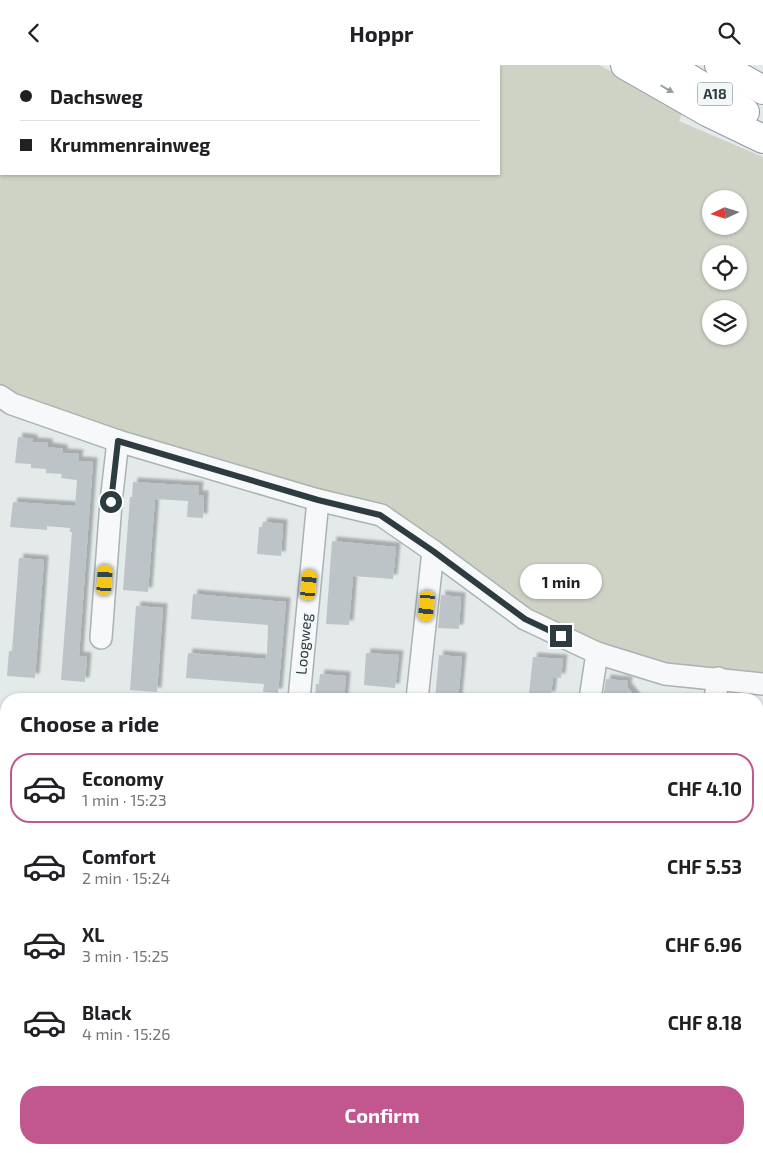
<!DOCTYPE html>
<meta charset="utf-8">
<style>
:root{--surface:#fff;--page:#f6f6f6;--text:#202124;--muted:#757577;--line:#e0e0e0;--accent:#c1578e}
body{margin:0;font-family:"Exo 2",sans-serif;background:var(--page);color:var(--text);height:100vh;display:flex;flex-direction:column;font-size:19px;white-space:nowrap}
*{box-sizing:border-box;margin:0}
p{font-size:16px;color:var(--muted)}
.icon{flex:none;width:28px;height:28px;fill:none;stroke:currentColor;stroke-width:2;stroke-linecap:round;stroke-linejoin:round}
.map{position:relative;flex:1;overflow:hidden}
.details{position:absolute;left:0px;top:628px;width:764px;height:461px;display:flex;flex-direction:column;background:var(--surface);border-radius:20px 20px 0 0;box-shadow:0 1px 4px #0004}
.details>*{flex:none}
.guide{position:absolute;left:0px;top:0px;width:500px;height:110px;box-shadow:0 1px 4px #0004;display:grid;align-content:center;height:110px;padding:0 20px;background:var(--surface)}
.needle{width:32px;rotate:266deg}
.tools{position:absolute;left:702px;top:125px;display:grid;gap:10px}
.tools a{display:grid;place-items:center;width:45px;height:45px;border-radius:50%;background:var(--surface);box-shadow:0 1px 4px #0004;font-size:25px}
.end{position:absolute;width:22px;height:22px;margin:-11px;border:6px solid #2d3c41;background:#fff;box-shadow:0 0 0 2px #fff}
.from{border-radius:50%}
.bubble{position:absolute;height:35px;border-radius:18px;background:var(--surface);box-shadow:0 1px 4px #0004;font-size:16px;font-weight:700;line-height:35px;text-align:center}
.car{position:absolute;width:15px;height:30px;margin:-15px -8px;border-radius:6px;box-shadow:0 0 4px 1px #0007;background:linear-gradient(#f5c518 24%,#345 0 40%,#f5c518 0 76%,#345 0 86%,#f5c518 0)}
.guide b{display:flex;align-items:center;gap:18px;height:48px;font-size:19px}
.guide b+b{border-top:1px solid var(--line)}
.guide i{width:12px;height:12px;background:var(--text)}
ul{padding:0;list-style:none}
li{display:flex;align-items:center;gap:15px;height:70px;margin:0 10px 8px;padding:0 10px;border:2px solid transparent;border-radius:20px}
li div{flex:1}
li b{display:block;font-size:19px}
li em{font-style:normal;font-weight:700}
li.on{border-color:var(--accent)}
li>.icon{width:45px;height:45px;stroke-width:1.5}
h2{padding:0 20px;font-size:22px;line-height:60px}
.action{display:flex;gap:10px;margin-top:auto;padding:10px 20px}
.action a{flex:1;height:58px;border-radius:20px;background:var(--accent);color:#fff;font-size:20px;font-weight:700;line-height:58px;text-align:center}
header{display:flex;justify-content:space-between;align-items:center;height:65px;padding:0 20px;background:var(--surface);font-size:22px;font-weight:700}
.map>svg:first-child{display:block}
.green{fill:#ced3c6;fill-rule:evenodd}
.building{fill:#bcc4c7;filter:url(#shadow)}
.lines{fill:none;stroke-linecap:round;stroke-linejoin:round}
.street-casing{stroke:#a9b2b4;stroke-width:24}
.primary-casing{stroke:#a5b1b5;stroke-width:30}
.highway-casing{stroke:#8d9ba0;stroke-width:30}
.street{stroke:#f6f8f9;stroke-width:21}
.primary{stroke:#fff;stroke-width:28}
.highway{stroke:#fff;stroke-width:28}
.oneway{fill:#969ea0}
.route{stroke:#2d3c41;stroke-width:6}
.labels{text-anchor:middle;stroke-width:4.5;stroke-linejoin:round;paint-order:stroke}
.shield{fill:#f4f7f8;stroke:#697478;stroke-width:1}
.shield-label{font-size:14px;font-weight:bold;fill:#2d3c41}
.street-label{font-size:15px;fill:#2d3c41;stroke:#f4f7f8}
</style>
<header><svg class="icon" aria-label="back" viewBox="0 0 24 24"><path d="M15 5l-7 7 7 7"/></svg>Hoppr<svg class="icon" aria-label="search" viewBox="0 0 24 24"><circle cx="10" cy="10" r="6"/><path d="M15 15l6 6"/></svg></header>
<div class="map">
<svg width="763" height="1088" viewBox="0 0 763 1088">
<defs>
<filter id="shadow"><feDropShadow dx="4.5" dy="-4.5" stdDeviation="1" flood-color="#0004"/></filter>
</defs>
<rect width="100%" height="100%" fill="#e4e9ea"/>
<!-- green -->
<g class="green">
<path d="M 0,0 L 599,0 L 684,44 L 679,56 L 763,92 L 763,619 L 597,588 L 381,450 L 0,331 ZM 1,1 L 499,1 L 499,109 L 1,109 ZM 711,134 L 739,134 L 739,161 L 711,161 ZM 711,189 L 739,189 L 739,216 L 711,216 ZM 711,244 L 739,244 L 739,271 L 711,271 Z"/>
<path d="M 493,1083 L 592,1083 L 597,1088 L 493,1088 Z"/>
</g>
<!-- building -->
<g class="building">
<path d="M 18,372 L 33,374 L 33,377 L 48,378 L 48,382 L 63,384 L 63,388 L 79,389 L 78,396 L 93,397 L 79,591 L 87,592 L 85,617 L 61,615 L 72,467 L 70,467 L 70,463 L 47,461 L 47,465 L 10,462 L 13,437 L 75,441 L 77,415 L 61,413 L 62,409 L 46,408 L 46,404 L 31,403 L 31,399 L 15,398 Z"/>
<path d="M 133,417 L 199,421 L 198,430 L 204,430 L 203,453 L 187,452 L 188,436 L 155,434 L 148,527 L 123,525 L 130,432 L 132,432 Z"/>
<path d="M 263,457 L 283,459 L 281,491 L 257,489 L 259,462 L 262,462 Z"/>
<path d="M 332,476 L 396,482 L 393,514 L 353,511 L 349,560 L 326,559 Z"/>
<path d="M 19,493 L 44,495 L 35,613 L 7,611 L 9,586 L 12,586 Z"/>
<path d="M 193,529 L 286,537 L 278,628 L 263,627 L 264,619 L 186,613 L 188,588 L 265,594 L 267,589 L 268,560 L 191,554 Z"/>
<path d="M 441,530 L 461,532 L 459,564 L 438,563 Z"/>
<path d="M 136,541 L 163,543 L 157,627 L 130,625 Z"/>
<path d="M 366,588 L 399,590 L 395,623 L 364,620 Z"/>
<path d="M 439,590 L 462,592 L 458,634 L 435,634 Z"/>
<path d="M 533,592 L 563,594 L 561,613 L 553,612 L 551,631 L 529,628 Z"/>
<path d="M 320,609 L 346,611 L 344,634 L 315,634 L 316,619 L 319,619 Z"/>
<path d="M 606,614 L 628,616 L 627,622 L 637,634 L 603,634 Z"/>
</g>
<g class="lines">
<defs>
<g id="street">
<path d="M 0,331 L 12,339 L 118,376 L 318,435 L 381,450 L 433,486 L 525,554 L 597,588 L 665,609 L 763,619"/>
<path d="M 101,573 L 111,437 L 118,376"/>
<path d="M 299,634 L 318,435"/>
<path d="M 417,634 L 433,486"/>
<path d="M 590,634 L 597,588"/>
<path d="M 715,634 L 718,613"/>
<path d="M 0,939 L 6,938"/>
<path d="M 0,1015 L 6,1014"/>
<path d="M 691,1086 L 710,1088"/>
<path d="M 252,1088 L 252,1082"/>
</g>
<g id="primary">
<path d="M 758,949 L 763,950"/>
<path d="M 0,976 L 6,976"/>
</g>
<g id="highway">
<path d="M 625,0 L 709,48 L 763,74"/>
<path d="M 667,0 L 745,47"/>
<path d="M 719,0 L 763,25"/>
</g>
</defs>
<!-- street casing -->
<use href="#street" class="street-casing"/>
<!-- primary casing -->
<use href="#primary" class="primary-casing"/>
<!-- highway casing -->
<use href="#highway" class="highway-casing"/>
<!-- street -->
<use href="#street" class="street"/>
<!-- primary -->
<use href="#primary" class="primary"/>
<!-- highway -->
<use href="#highway" class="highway"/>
</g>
<!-- one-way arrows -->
<defs><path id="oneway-solid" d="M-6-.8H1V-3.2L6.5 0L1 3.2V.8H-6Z" transform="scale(1.25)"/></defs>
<use class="oneway" href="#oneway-solid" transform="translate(667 24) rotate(30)"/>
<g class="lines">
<!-- route -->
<path class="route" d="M 111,437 L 118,376 L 318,435 L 380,450 L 433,486 L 525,554 L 561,571"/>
</g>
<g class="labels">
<!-- shield labels -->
<rect class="shield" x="697.5" y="17.5" width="35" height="23" rx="4"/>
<g class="shield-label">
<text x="715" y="34">A18</text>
</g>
<!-- street labels -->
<g class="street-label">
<text transform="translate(304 579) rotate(-85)" y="5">Loogweg</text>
</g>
</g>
</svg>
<div class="tools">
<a><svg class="needle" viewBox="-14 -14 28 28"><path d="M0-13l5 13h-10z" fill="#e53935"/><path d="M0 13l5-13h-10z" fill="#757577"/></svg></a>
<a><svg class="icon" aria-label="locate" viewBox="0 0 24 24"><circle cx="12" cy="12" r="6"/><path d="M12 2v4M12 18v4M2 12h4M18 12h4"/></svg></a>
<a><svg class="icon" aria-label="layers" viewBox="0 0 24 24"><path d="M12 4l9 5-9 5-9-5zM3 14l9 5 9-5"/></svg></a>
</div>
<i class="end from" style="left:111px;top:437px"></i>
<i class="end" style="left:561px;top:571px"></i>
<div class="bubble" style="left:520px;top:499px;width:82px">1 min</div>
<i class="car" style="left:105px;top:515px;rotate:4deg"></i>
<i class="car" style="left:309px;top:520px;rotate:6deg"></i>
<i class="car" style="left:427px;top:541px;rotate:186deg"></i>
<div class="guide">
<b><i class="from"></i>Dachsweg</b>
<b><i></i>Krummenrainweg</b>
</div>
<section class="details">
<h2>Choose a ride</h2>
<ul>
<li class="on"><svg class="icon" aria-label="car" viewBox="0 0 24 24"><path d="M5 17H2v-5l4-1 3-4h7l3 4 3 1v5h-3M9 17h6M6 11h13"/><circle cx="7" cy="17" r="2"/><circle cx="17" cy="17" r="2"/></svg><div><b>Economy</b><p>1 min · 15:23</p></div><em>CHF 4.10</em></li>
<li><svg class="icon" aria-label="car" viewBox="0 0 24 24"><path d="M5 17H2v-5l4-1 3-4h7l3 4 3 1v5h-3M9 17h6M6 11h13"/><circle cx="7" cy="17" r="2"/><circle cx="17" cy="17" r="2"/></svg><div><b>Comfort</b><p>2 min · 15:24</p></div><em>CHF 5.53</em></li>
<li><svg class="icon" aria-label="car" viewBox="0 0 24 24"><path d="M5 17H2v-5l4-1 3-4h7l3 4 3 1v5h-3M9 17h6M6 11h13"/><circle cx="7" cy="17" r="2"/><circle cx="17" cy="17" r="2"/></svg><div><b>XL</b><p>3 min · 15:25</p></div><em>CHF 6.96</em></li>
<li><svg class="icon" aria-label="car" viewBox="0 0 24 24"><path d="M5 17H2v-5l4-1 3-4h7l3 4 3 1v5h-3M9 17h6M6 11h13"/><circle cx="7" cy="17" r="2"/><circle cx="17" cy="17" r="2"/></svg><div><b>Black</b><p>4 min · 15:26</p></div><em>CHF 8.18</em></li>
</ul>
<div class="action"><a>Confirm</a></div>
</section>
</div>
